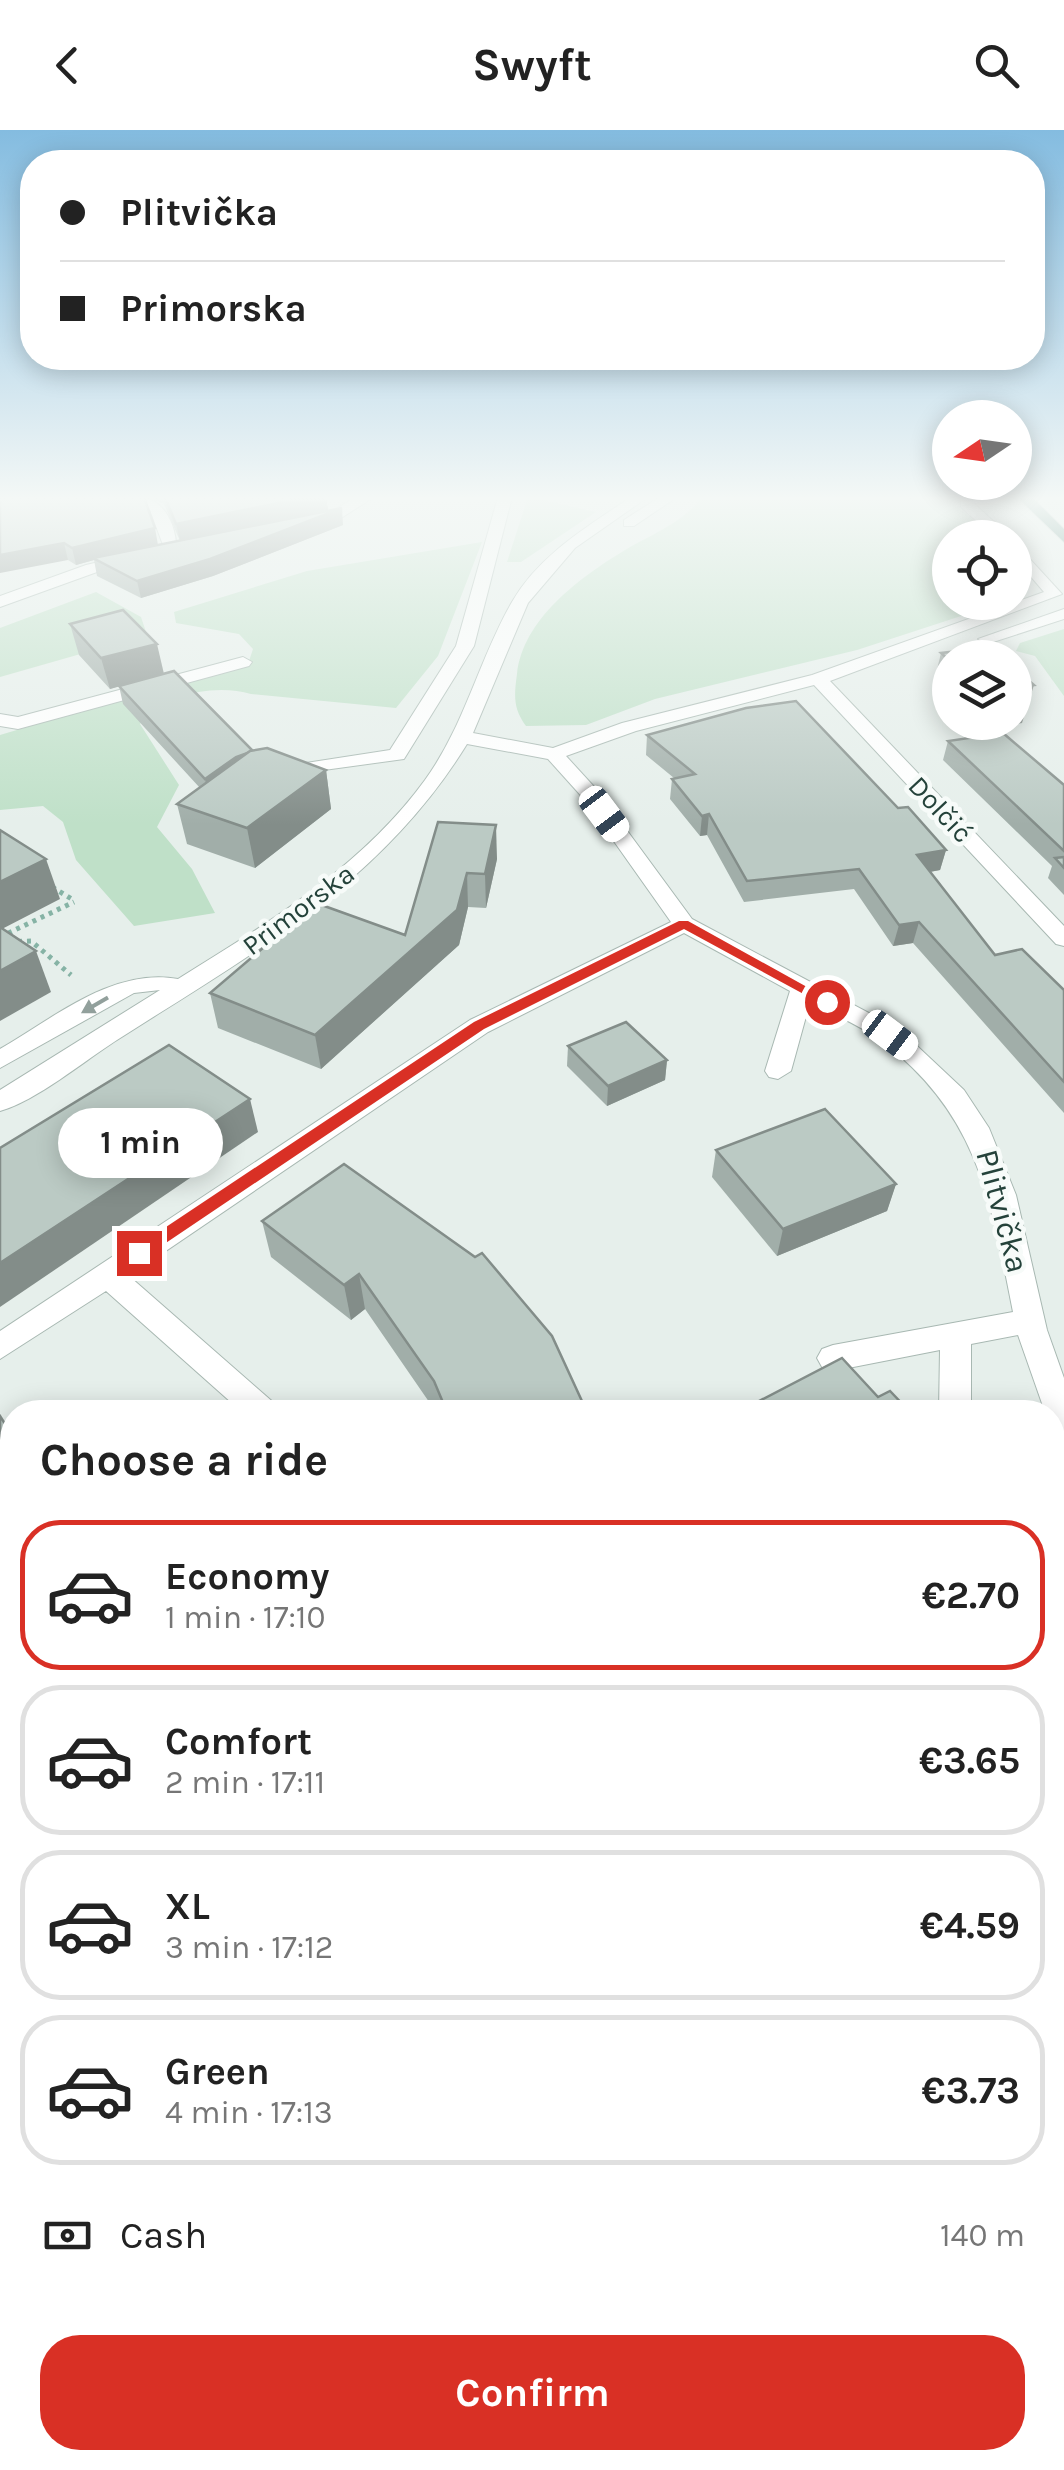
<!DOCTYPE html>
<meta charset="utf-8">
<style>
:root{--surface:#fff;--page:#f6f6f6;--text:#222;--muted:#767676;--line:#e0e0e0;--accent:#d93025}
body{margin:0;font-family:Karla,sans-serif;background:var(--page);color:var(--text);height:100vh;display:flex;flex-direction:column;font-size:38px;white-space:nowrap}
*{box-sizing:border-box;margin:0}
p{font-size:32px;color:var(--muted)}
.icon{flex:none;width:55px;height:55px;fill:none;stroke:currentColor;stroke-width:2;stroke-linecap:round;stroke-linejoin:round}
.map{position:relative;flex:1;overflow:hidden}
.side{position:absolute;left:0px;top:1270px;width:1065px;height:1070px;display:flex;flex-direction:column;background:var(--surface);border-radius:40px 40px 0 0;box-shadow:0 5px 25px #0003}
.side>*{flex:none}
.banner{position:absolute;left:20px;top:20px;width:1025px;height:220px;border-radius:40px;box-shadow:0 5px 25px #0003;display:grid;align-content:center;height:220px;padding:0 40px;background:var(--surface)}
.needle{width:65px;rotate:257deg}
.tools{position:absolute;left:932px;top:270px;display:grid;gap:20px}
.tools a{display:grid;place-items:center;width:100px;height:100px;border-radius:50%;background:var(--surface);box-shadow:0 5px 25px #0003;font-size:50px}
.end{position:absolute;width:45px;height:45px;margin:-22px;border:12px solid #d93025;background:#fff;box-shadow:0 0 0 5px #fff}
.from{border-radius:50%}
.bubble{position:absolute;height:70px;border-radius:35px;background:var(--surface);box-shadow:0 5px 25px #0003;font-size:32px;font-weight:700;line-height:70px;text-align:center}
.car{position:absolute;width:30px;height:60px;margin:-30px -15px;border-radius:12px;box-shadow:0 0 8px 2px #0007;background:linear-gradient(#fff 24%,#345 0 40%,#fff 0 76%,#345 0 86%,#fff 0)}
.banner b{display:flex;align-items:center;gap:35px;height:95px;font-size:38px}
.banner b+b{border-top:2px solid var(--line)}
.banner i{width:25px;height:25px;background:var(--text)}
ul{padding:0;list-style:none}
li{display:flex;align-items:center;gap:30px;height:150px;margin:0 20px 15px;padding:0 20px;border:5px solid var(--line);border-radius:40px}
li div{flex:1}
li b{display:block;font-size:38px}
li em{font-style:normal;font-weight:700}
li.on{border-color:var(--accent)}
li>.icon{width:90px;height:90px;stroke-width:1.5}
h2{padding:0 40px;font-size:45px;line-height:120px}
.pay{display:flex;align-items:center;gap:25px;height:110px;padding:0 40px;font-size:38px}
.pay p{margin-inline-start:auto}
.action{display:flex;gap:20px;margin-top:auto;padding:20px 40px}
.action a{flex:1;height:115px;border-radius:40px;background:var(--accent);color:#fff;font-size:40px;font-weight:700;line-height:115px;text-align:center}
header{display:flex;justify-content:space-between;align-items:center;height:130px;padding:0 40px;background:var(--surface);font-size:45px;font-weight:700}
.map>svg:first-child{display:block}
.green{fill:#bfe0c8}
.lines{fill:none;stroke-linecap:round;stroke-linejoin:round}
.minor-casing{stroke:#a8b8b2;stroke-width:2}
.highway-casing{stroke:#c2cac8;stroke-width:2}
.path-far2{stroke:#86b3a5;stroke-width:4;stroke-dasharray:2.5 4;stroke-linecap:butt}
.path-far1{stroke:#86b3a5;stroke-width:5;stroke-dasharray:4 5;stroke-linecap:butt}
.path{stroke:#86b3a5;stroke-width:10;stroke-dasharray:8 11;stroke-linecap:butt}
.minor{fill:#fff;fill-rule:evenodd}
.highway{fill:#2f6f62;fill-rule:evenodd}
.wall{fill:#a1aea9}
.shaded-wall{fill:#838d89}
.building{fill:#bbcac4;stroke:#838d89;stroke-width:2.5}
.oneway{fill:#92a09c}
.route{fill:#d93025}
.labels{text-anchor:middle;stroke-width:9;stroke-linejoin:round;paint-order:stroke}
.far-street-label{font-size:28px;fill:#24423a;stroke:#f7fbf9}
.street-label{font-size:32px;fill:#24423a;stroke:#f7fbf9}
</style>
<header><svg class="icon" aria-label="back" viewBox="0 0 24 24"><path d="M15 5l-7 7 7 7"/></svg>Swyft<svg class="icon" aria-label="search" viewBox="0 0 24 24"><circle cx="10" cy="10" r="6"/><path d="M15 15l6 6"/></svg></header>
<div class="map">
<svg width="1064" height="2340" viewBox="0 0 1064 2340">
<rect width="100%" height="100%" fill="#e6efeb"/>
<!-- green -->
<g class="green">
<path d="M 528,367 L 529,367 L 596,382 L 521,432 L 507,432 Z"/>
<path d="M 702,367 L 950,371 L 995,407 L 950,408 L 950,472 L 1001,473 L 857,520 L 655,569 L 586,595 L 526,596 C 513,578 514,566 517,544 C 523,489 579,448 625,420 C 652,404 683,393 702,367 Z"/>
<path d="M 482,412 L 438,526 L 396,578 L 251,564 C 216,554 164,563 140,594 L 179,655 L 157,697 L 192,739 L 215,783 L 134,796 L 76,730 L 63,692 L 43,676 L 0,680 L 0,605 L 249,531 L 253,519 L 239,504 L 176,493 L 174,482 L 307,441 Z"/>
<path d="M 96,462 L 141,487 L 147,505 L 0,547 L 0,498 Z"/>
<path d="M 1064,499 L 1064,566 L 1035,526 L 1016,521 L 1020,513 Z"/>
<path d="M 1053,1953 L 1064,1963 L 1064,2340 L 416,2340 L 406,2328 L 1052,2328 Z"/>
</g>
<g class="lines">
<defs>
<g id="minor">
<path d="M 137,367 C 165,367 178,398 176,423 L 166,423 L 150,380 Z"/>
<path d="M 356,367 L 374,367 L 338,390 L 306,397 L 299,393 L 328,384 Z"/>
<path d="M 498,367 L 512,367 L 474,516 L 404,629 L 273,647 L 273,639 L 280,637 L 390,620 L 456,516 Z"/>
<path d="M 631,367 L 648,367 L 575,418 L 528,473 L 473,603 L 553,618 L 622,593 L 812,545 L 1044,462 L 1015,428 L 1015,413 L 1062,464 L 830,551 L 1064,796 L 1064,816 L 1056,814 L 814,555 L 636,601 L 566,626 L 598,661 L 692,789 L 899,899 L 964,960 L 989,998 L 1016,1065 L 1047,1200 L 1064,1248 L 1064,1303 L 1052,1298 L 1052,1282 L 1045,1282 L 1018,1205 L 971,1214 L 971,1282 L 939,1282 L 940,1220 L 833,1241 L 822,1237 L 817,1228 L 822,1219 L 833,1215 L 1013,1182 C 991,1072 979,986 884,913 C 862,896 834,885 810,872 L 791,941 L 778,949 L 769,947 L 765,941 L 790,861 L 684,803 L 488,902 L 129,1146 L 274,1273 L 279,1282 L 242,1282 L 106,1161 L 0,1229 L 0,1201 L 470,890 L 671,792 L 584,669 L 548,629 L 467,614 C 381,754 251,824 117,910 C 84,931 36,971 0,981 L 0,960 L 160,860 L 134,863 L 0,938 L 0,919 C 54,888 113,837 178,849 C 268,793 362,737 425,650 C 465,595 479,529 512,472 C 539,425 587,397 631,367 Z"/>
<path d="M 660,367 L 677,367 L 634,396 L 624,396 L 624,390 Z"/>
<path d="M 961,371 L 971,371 L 1012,408 L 995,408 L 961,377 Z"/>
<path d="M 133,424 L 138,426 L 138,432 L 97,442 L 0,477 L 0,466 L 86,435 Z"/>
<path d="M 1064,479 L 1064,489 L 987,514 L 978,509 Z"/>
<path d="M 243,527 L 252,532 L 249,536 L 18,599 L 0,596 L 0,584 L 18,587 Z"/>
<path d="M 0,1907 L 12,1912 L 12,1969 L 0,1964 Z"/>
<path d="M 273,2328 L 329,2328 L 334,2340 L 278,2340 Z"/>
</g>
<path id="highway" d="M 1017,367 L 1032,367 L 1064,399 L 1064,412 Z"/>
</defs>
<!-- minor casing -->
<use href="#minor" class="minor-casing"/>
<!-- highway casing -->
<use href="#highway" class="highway-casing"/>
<!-- path-far2 -->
<path class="path-far2" d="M 909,367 L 936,368"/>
<!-- path-far1 -->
<g class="path-far1">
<path d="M 52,757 L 75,771"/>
<path d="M 0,807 L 74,772"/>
<path d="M 0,812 L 31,811 L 71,845"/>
</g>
<!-- path -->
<path class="path" d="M 0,1731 L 12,1744"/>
<!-- minor -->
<use href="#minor" class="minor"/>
<!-- highway -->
<use href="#highway" class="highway"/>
</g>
<!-- wall -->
<g class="wall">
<path d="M 0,367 L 158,415 L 343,395 L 213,446 L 141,468 L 97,446 L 94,430 L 76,435 L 68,430 Z"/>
<path d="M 148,367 L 326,367 L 328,380 L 180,411 L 164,374 Z"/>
<path d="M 70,494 L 164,544 L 253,621 L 326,640 L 331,679 L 255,738 L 187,714 L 177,674 L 200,658 L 123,574 L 119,556 L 110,559 L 79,525 Z"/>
<path d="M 941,523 L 950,528 L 950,579 L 932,560 Z"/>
<path d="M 963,592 L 1015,592 L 1022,593 L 970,600 Z"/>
<path d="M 647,605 L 898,678 L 946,720 L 940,740 L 930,742 L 995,825 L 1064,860 L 1064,983 L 913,813 L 893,816 L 854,759 L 744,772 L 707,705 L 700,706 L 670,669 L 672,649 L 674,648 L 646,625 Z"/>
<path d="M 948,611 L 1064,655 L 1064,765 L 1048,748 L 1052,736 L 943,630 Z"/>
<path d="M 438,692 L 497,729 L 486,778 L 468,777 L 459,815 L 321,939 L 218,898 L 210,863 L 405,805 Z"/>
<path d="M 568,916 L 667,930 L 665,950 L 607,976 L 567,936 Z"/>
<path d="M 716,1020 L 896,1054 L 887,1081 L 777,1126 L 712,1047 Z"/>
<path d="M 344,1034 L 587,1282 L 436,1282 L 365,1179 L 351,1190 L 271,1127 L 262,1091 Z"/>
<path d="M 1052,1516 L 1064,1542 L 1064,1602 L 1055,1612 L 1052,1612 Z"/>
<path d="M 1064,1715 L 1064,1925 L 1052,1907 L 1052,1722 Z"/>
</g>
<!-- shaded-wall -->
<g class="shaded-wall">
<path d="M 307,367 L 326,367 L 328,380 L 180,411 L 176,394 Z"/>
<path d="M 342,378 L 343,395 L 213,446 L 141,468 L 137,451 Z"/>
<path d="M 155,398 L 158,415 L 93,428 L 94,430 L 76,435 L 72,418 Z"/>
<path d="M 64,413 L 68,430 L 0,443 L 0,425 Z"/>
<path d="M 157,514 L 164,544 L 110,559 L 101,528 Z"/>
<path d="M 1034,555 L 1022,593 L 970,600 L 972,592 L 1015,592 L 1015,557 Z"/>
<path d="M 254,622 L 209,668 L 205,649 L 236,627 Z"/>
<path d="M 326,640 L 331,679 L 255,738 L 247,698 Z"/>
<path d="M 709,684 L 707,705 L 700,706 L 702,686 Z"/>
<path d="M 496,695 L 497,729 L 486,778 L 485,744 Z"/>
<path d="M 946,720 L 940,740 L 912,745 L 917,725 Z"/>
<path d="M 46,729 L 60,769 L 0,800 L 0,752 Z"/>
<path d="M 467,743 L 468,777 L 459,815 L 321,939 L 315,905 Z"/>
<path d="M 919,792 L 913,813 L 893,816 L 899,795 Z"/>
<path d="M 36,821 L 51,862 L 0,891 L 0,841 Z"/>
<path d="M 667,930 L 665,950 L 607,976 L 608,956 Z"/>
<path d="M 250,969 L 258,1002 L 0,1177 L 0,1133 Z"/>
<path d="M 896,1054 L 887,1081 L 777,1126 L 783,1099 Z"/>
<path d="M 359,1144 L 365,1179 L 351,1190 L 344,1155 Z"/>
<path d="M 12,1338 L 12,1362 L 0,1370 L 0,1346 Z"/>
<path d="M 12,1681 L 12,1699 L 0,1705 L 0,1687 Z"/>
</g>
<!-- building -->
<g class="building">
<path d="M 0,367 L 144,367 L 155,398 L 72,418 L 64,413 L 0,425 Z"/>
<path d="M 165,367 L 307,367 L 176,394 Z"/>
<path d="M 342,378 L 210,429 L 137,451 L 93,428 Z"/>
<path d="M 123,480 L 157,514 L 101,528 L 70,494 Z"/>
<path d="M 993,517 L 1004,528 L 950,528 L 950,531 L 941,523 Z"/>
<path d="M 1015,538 L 1034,555 L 1015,557 Z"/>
<path d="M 174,541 L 253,621 L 236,627 L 205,649 L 119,556 Z"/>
<path d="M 796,571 L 898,678 L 908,677 L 946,720 L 917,725 L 995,825 L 1022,819 L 1064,860 L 1064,952 L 919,792 L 899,795 L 859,739 L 747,751 L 709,684 L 702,686 L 672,649 L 695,644 L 647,605 L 746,578 Z"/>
<path d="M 1003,603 L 1064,655 L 1064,721 L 948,611 Z"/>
<path d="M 267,618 L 326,640 L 247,698 L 177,674 L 250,621 Z"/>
<path d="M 438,692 L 496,695 L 485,744 L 467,743 L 457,780 L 315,905 L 210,863 L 316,773 L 405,805 Z"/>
<path d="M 0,700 L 46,729 L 0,752 Z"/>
<path d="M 1064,727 L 1064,738 L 1055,728 Z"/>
<path d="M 0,797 L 36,821 L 0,841 Z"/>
<path d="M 626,892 L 667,930 L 608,956 L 568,916 Z"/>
<path d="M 169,915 L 250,969 L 0,1133 L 0,1018 Z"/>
<path d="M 825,979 L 896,1054 L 783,1099 L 716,1020 Z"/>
<path d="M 344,1034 L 475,1127 L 482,1123 L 552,1206 L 587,1282 L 447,1282 L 434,1251 L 359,1144 L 344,1155 L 262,1091 Z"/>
<path d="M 842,1228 L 878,1267 L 890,1261 L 910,1282 L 738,1282 Z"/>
<path d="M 0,1286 L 12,1305 L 12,1338 L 0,1346 Z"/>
<path d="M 1052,1516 L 1064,1542 L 1064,1586 L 1052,1588 Z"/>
<path d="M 12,1524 L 12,1681 L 0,1687 L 0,1529 Z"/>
<path d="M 1064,1715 L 1064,1863 L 1052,1846 L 1052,1722 Z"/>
</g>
<!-- one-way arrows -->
<defs><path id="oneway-solid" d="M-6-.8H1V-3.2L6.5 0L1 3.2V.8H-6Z" transform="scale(2.5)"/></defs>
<use class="oneway" href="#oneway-solid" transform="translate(95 875) rotate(150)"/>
<!-- sky -->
<linearGradient id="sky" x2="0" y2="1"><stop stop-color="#84bce0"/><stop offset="0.53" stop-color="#f4f8f6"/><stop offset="1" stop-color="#f4f8f6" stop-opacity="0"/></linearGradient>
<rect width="1064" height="695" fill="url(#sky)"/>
<!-- route -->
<path class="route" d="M 679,791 L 688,791 L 834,872 L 822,874 L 684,799 L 484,899 L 145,1127 L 133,1127 L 133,1119 L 474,892 Z"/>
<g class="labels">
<!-- far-street labels -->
<g class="far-street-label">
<text transform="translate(941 679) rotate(47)" y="10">Dolčić</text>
<text transform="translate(298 779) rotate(-37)" y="10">Primorska</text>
</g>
<!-- street labels -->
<g class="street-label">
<text transform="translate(1003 1081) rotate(75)" y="11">Plitvička</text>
</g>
</g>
</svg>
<div class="tools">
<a><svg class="needle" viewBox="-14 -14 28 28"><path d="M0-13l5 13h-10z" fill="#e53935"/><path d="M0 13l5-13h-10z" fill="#767676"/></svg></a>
<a><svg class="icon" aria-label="locate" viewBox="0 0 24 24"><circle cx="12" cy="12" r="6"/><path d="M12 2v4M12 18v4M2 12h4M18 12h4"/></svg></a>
<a><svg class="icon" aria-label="layers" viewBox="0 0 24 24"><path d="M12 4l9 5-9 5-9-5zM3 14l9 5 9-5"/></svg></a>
</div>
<i class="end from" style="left:827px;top:872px"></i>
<i class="end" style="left:139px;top:1123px"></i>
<div class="bubble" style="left:58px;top:978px;width:165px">1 min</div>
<i class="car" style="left:604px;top:684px;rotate:143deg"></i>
<i class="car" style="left:890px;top:905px;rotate:127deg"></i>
<div class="banner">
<b><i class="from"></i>Plitvička</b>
<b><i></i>Primorska</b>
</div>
<section class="side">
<h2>Choose a ride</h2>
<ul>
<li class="on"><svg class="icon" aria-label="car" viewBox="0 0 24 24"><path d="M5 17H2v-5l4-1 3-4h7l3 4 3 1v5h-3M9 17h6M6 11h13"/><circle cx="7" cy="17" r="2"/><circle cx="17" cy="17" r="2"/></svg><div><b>Economy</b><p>1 min · 17:10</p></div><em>€2.70</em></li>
<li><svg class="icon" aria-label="car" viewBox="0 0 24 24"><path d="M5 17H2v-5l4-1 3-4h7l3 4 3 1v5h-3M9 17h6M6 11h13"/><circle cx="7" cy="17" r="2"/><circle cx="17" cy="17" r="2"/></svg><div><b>Comfort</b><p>2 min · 17:11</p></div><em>€3.65</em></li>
<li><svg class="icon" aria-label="car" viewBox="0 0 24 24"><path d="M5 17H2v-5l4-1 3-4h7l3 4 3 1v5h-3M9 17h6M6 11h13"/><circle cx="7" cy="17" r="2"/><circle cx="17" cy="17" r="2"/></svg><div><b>XL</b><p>3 min · 17:12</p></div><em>€4.59</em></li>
<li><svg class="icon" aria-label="car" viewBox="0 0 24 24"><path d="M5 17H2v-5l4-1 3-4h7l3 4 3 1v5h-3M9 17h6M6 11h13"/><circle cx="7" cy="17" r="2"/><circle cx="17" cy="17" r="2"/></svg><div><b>Green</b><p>4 min · 17:13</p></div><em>€3.73</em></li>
</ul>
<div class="pay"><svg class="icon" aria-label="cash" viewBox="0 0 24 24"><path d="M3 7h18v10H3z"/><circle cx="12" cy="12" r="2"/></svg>Cash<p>140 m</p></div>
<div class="action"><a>Confirm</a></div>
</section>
</div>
